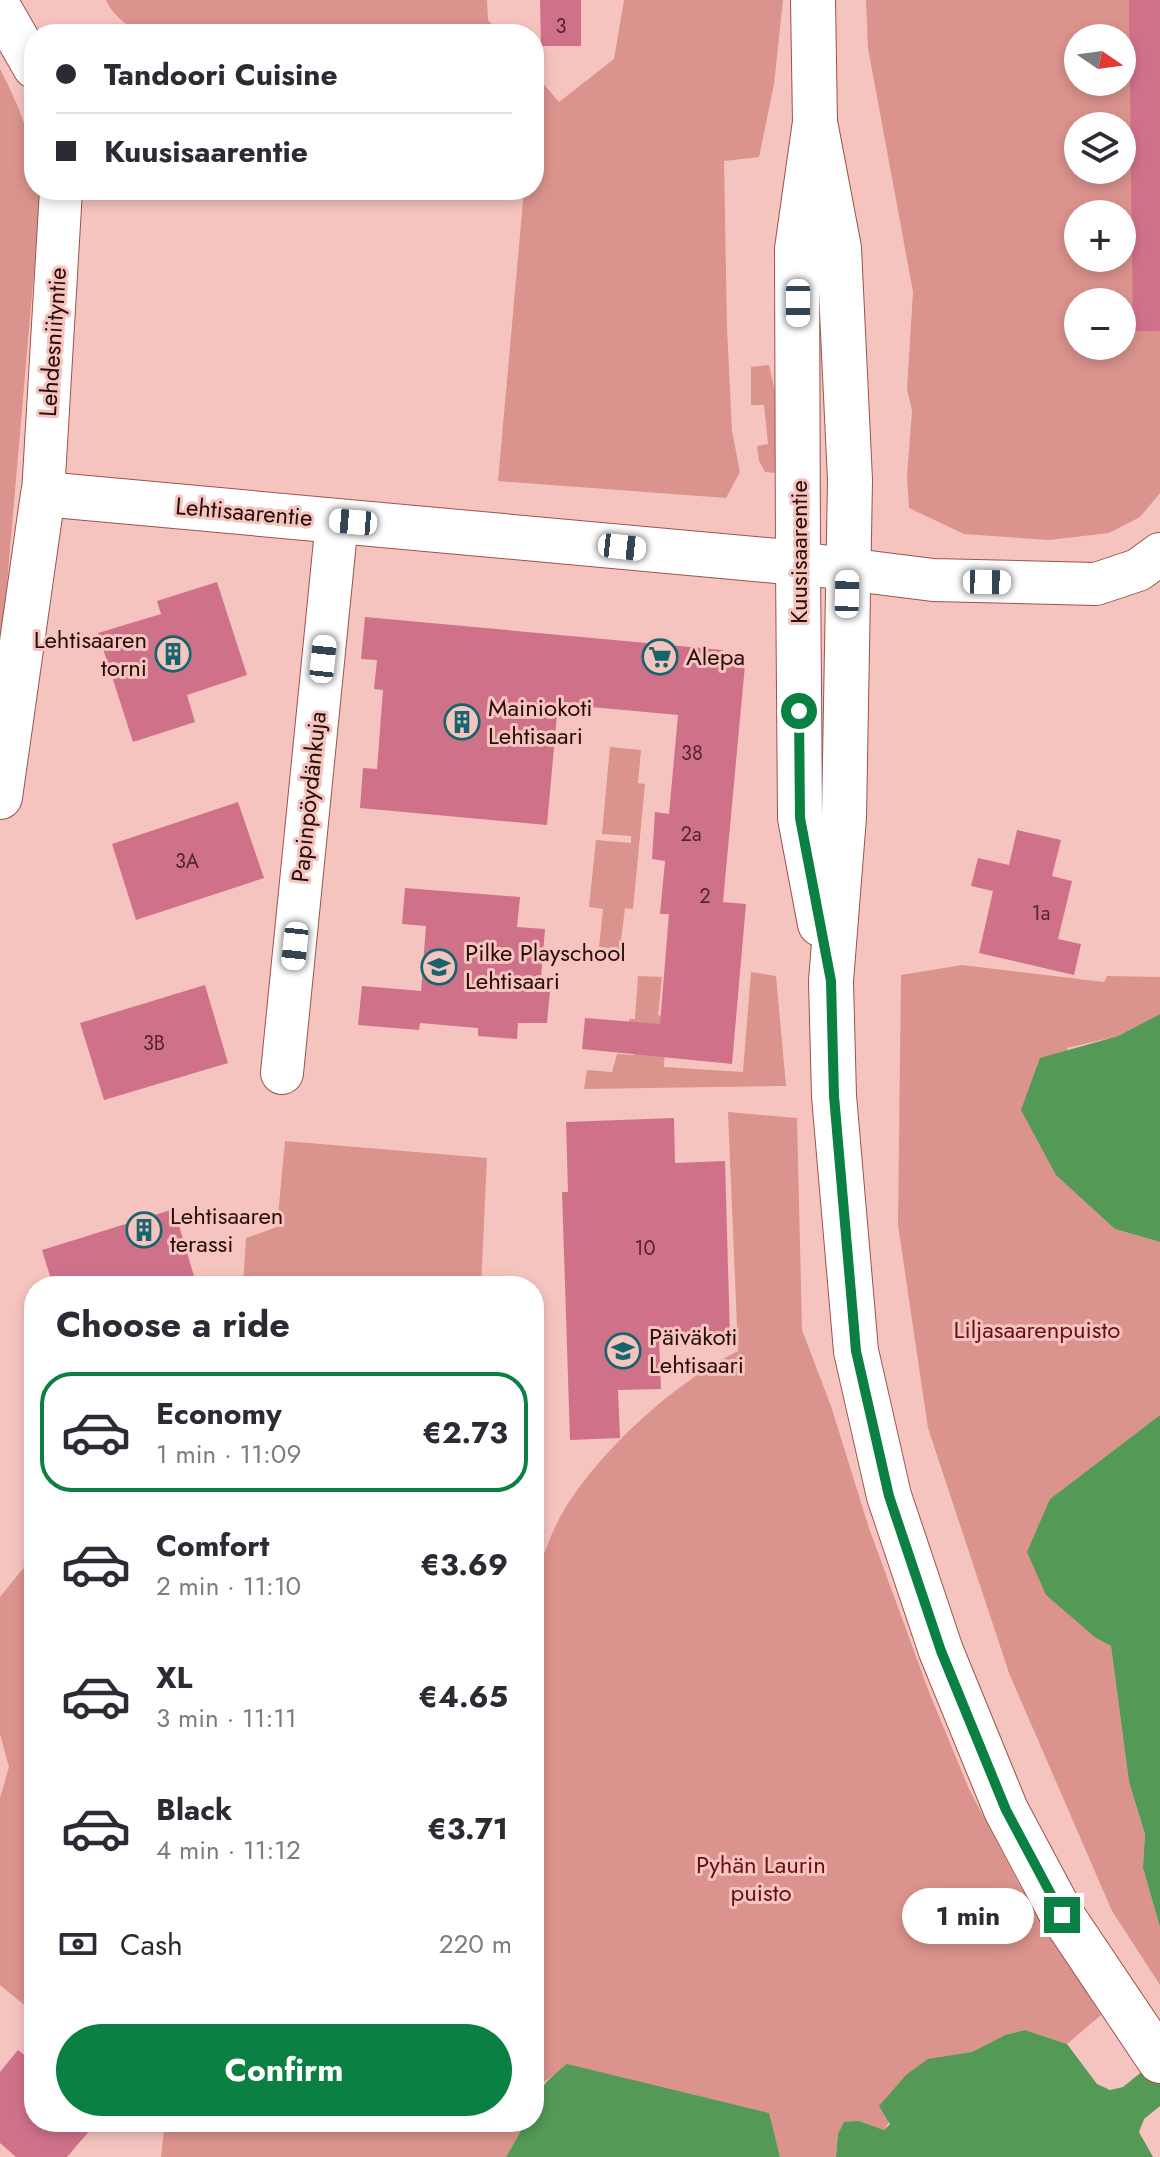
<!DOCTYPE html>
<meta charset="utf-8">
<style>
:root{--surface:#fff;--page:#f2f2f3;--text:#2b2b33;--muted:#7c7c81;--line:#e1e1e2;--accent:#0b8043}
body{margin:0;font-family:Jost,sans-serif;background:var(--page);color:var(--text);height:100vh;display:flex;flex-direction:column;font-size:30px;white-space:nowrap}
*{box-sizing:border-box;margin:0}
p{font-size:26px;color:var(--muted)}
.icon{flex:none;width:44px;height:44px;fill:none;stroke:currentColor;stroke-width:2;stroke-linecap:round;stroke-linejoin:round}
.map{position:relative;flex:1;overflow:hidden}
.side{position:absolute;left:24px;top:1276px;width:520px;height:856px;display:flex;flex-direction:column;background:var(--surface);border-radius:32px;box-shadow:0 4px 12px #0003}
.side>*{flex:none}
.hud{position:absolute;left:24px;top:24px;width:520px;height:176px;border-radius:32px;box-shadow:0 4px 12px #0003;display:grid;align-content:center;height:176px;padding:0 32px;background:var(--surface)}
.needle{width:52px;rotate:103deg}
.controls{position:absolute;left:1064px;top:24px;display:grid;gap:16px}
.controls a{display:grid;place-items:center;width:72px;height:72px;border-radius:50%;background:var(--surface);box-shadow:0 4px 12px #0003;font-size:40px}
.end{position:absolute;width:36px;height:36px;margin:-18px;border:10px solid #0b8043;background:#fff;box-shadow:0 0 0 4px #fff}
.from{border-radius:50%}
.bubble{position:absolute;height:56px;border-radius:28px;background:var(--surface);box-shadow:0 4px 12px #0003;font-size:26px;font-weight:700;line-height:56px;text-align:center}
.car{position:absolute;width:24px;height:48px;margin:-24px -12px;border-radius:10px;box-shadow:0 0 6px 2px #0007;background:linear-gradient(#fff 24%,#345 0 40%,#fff 0 76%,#345 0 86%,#fff 0)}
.hud b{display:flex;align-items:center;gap:28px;height:76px;font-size:30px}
.hud b+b{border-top:2px solid var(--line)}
.hud i{width:20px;height:20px;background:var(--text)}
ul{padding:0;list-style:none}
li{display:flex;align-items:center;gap:24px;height:120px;margin:0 16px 12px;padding:0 16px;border:4px solid transparent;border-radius:32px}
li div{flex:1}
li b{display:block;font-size:30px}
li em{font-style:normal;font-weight:700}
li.active{border-color:var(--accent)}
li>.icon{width:72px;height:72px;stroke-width:1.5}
h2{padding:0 32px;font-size:36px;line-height:96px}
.pay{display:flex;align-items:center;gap:20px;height:88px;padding:0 32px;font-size:30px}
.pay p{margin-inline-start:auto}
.cta{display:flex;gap:16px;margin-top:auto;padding:16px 32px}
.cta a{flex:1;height:92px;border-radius:48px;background:var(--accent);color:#fff;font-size:32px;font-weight:700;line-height:92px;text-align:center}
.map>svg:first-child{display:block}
.green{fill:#db938d;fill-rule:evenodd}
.water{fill:#549a56}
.building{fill:#d0718a}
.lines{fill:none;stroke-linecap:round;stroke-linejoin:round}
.street-casing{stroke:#9b534e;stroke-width:44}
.secondary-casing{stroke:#9b534e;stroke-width:46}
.street{stroke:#fff;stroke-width:42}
.secondary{stroke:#fff;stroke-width:44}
.route{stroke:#0b8043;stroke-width:10}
.labels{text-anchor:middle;stroke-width:6;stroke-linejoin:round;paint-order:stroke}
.number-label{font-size:20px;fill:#53262b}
.street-label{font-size:24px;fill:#290d0b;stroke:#f6c4bf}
.poi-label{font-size:24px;fill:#290d0b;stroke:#f6c4bf;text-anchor:start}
.park-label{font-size:24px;fill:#670e13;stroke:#f6c4bf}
</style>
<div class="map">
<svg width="1160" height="2157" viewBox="0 0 1160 2157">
<rect width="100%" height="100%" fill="#f6c4bf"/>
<!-- green -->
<g class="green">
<path d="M 106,0 L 487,0 L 488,20 L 500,34 L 141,34 C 128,26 112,15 106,0 Z"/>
<path d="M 624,0 L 783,0 L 774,84 L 759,157 L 724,161 L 727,329 L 732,431 L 740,472 L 726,498 L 498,481 L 524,190 L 534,190 L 534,73 L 559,102 L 614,59 Z"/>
<path d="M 866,0 L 1129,0 L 1160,284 L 1160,493 L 1140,517 L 1109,533 L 1049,540 L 964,534 L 909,508 L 907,477 L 912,411 L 907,389 L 913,292 L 868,48 ZM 1078,38 L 1122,38 L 1122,82 L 1078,82 ZM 1078,126 L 1122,126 L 1122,170 L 1078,170 ZM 1078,214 L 1122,214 L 1122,258 L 1078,258 ZM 1078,302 L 1122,302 L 1122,346 L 1078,346 Z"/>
<path d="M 0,69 C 22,112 34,141 34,190 L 41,190 L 0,665 Z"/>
<path d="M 769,365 L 786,441 L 788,474 L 765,472 L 759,461 L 757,446 L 768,444 L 764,405 L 751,405 L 751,367 Z"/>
<path d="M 610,747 L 641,750 L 638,783 L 645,784 L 633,909 L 625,908 L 620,949 L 599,947 L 603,909 L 589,907 L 596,840 L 631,843 L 631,836 L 602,834 Z"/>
<path d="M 962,965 L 1104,982 L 1107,976 L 1160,977 L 1160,1014 L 1118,1036 L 1067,1048 L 1115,1229 L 1160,1242 L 1160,1415 L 1050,1499 L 1096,1638 L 1111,1646 L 1129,1782 L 1145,1834 L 1143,1868 L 1160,1927 L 1160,1985 L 1112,1911 L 1009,1673 L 928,1428 L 898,1225 L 901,975 Z"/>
<path d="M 751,972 L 776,976 L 786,1086 L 584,1089 L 587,1070 L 612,1072 L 617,1054 L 634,1055 L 636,1041 L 629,1039 L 629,1019 L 635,1019 L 638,976 L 662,977 L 658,1015 L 666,1017 L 664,1067 L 743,1072 Z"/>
<path d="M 728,1112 L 797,1118 L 802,1330 L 831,1406 L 869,1528 L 929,1692 L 969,1789 L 1020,1886 L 1101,2015 L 1067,2044 L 1025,2030 L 1005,2035 L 972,2052 L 928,2060 L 884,2130 L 859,2121 L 838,2134 L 836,2157 L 780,2157 L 768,2113 L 567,2065 L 541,2084 L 534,2103 L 534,1580 C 543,1558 551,1532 563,1512 C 599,1451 675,1382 738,1351 Z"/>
<path d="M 285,1141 L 487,1158 L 481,1286 L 243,1286 L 246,1238 L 277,1227 Z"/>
<path d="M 34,1555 L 34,2013 L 0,1985 L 0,1798 L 9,1767 L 0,1734 L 0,1597 Z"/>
<path d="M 165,2122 L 526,2122 L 506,2157 L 161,2157 Z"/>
</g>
<!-- water -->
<g class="water">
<path d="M 1160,1014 L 1160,1242 L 1115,1229 L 1056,1175 L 1021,1110 L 1040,1058 L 1118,1036 Z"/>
<path d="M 1160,1415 L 1160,1927 L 1143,1868 L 1145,1834 L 1129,1782 L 1111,1646 L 1096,1638 L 1046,1595 L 1027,1552 L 1050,1499 Z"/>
<path d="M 1025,2030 L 1067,2044 L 1097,2084 L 1110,2090 L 1123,2087 L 1160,2057 L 1160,2106 L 1144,2119 L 1139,2132 L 1153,2157 L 836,2157 L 838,2134 L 844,2122 L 859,2121 L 884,2130 L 890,2124 L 879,2106 L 906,2075 L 928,2059 L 972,2052 L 1005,2035 Z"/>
<path d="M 567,2064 L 769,2113 L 780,2157 L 506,2157 L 526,2122 L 534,2122 C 534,2092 544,2082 567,2064 Z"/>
</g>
<!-- building -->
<g class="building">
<path d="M 540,0 L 581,0 L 581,46 L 541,46 Z"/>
<path d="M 1129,0 L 1160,0 L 1160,331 L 1133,331 Z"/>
<path d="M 217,582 L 247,675 L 187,695 L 195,722 L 133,742 L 98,633 L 161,614 L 157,601 Z"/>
<path d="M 365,617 L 723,650 L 722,663 L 745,665 L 723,902 L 746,904 L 732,1064 L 582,1049 L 585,1018 L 660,1024 L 669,914 L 660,914 L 665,861 L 652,859 L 655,812 L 669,814 L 678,715 L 558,704 L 547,825 L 360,808 L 363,768 L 377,769 L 383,690 L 374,689 L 377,660 L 361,659 Z"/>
<path d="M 238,802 L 264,878 L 136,920 L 112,844 Z"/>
<path d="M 1017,830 L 1061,840 L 1052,876 L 1072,881 L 1058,939 L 1081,944 L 1074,975 L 979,953 L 993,891 L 971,886 L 978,858 L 1009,865 Z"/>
<path d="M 405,888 L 520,897 L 517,927 L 545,929 L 540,990 L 550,991 L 547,1023 L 518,1023 L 517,1039 L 478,1036 L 478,1028 L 420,1023 L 419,1030 L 358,1025 L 362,986 L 421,991 L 426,926 L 402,924 Z"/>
<path d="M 205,985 L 228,1063 L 104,1100 L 80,1023 Z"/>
<path d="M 674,1118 L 675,1163 L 725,1161 L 730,1337 L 659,1338 L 661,1389 L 618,1390 L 620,1438 L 570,1440 L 562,1192 L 568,1192 L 566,1122 Z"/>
<path d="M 174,1209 L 197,1286 L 53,1286 L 42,1250 Z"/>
<path d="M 18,2050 L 34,2063 L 34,2122 L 97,2122 L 67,2157 L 16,2157 L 0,2143 L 0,2072 Z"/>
</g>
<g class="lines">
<defs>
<g id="street">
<path d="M 0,8 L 34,67"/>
<path d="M 43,494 L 61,190"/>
<path d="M 798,563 L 933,580 L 1096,584 L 1138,570 L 1160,554"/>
<path d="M 282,1073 L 337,521"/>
</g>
<g id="secondary">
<path d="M 813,0 L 815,122 L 797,249 L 798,563 L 800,818 L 820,924"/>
<path d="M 815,122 L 839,248 L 850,480 L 844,817 L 831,981 L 834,1096 L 856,1351 L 889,1496 L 941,1651 L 1006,1810 L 1062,1915 L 1160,2061"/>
<path d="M 0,797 L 43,494 L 798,563"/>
</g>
</defs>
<!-- street casing -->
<use href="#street" class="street-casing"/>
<!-- secondary casing -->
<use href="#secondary" class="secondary-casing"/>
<!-- street -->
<use href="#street" class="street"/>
<!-- secondary -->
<use href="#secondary" class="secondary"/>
</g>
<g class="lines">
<!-- route -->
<path class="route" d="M 799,711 L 800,818 L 831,981 L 834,1096 L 856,1351 L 889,1496 L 941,1651 L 1006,1810 L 1062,1915"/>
</g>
<!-- icons -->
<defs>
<symbol id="building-ring" viewBox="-11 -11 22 22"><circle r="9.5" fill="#f6c4bf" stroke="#17656c" stroke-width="1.5"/><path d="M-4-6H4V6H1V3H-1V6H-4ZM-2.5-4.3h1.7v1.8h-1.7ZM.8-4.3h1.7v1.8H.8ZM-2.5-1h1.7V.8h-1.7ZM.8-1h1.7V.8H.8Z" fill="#17656c"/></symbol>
<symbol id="supermarket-ring" viewBox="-11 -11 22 22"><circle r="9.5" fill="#f6c4bf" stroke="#17656c" stroke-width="1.5"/><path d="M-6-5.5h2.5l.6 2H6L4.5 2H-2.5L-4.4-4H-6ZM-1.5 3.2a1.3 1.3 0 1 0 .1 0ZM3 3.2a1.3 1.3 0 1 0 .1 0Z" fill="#17656c"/></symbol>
<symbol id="school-ring" viewBox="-11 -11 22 22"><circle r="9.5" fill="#f6c4bf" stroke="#17656c" stroke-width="1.5"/><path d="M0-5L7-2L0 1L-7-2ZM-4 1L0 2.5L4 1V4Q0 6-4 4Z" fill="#17656c"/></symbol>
</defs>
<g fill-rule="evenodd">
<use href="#building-ring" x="153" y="634" width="40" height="40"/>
<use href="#supermarket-ring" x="640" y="637" width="40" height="40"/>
<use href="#building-ring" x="442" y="702" width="40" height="40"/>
<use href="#school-ring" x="419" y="947" width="40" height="40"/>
<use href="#building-ring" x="124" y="1210" width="40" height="40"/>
<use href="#school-ring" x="603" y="1331" width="40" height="40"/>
</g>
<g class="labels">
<!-- number labels -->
<g class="number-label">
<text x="561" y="33">3</text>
<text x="692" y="760">38</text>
<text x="691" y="841">2a</text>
<text x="187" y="868">3A</text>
<text x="705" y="903">2</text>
<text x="1041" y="920">1a</text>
<text x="154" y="1050">3B</text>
<text x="645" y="1255">10</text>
</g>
<!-- street labels -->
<g class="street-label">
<text transform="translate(53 342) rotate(-86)" y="8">Lehdesniityntie</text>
<text transform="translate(244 512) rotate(5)" y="8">Lehtisaarentie</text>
<text transform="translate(799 552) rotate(-90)" y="8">Kuusisaarentie</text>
<text transform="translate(309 797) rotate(-84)" y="8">Papinpöydänkuja</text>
</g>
<!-- poi labels -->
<g class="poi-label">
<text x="147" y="648" text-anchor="end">Lehtisaaren<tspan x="147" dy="28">torni</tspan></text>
<text x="686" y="665">Alepa</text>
<text x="488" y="716">Mainiokoti<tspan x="488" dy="28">Lehtisaari</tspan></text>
<text x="465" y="961">Pilke Playschool<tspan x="465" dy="28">Lehtisaari</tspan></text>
<text x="170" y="1224">Lehtisaaren<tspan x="170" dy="28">terassi</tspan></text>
<text x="649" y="1345">Päiväkoti<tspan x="649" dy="28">Lehtisaari</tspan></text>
</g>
<!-- park labels -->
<g class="park-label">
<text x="1037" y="1338">Liljasaarenpuisto</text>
<text x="761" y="1873">Pyhän Laurin<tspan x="761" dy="28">puisto</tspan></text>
</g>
</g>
</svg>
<div class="controls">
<a><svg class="needle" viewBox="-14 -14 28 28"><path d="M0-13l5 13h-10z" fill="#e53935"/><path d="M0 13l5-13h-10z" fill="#7c7c81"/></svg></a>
<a><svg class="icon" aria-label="layers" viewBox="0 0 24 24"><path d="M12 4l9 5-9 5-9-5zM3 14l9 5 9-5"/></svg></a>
<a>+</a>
<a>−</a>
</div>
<i class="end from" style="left:799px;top:711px"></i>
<i class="end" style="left:1062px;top:1915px"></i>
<div class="bubble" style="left:902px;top:1888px;width:132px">1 min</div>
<i class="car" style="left:798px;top:303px;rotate:180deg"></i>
<i class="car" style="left:353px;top:522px;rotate:275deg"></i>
<i class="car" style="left:622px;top:547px;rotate:96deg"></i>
<i class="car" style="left:987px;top:582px;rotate:91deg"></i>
<i class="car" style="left:847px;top:594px;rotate:1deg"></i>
<i class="car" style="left:323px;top:659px;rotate:6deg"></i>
<i class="car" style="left:295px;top:946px;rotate:186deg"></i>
<div class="hud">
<b><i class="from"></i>Tandoori Cuisine</b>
<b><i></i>Kuusisaarentie</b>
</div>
<section class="side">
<h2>Choose a ride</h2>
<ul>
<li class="active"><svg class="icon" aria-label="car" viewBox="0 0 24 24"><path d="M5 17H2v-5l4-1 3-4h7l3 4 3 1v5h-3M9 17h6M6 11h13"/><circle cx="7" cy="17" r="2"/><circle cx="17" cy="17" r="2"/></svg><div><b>Economy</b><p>1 min · 11:09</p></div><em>€2.73</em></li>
<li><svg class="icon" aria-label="car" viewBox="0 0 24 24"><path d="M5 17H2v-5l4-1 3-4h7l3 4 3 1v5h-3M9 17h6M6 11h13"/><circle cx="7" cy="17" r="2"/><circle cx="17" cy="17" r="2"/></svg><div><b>Comfort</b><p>2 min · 11:10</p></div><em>€3.69</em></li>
<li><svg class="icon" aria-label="car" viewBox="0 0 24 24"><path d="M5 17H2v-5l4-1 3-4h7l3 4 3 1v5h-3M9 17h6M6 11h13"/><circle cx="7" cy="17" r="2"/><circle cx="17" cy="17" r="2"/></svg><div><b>XL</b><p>3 min · 11:11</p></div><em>€4.65</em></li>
<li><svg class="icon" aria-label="car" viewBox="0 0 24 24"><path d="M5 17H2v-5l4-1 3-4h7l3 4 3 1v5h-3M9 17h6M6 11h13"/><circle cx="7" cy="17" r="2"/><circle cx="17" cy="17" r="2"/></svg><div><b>Black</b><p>4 min · 11:12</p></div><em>€3.71</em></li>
</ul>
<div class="pay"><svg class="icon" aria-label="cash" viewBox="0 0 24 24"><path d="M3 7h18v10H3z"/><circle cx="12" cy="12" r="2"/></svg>Cash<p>220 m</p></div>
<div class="cta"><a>Confirm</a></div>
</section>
</div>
